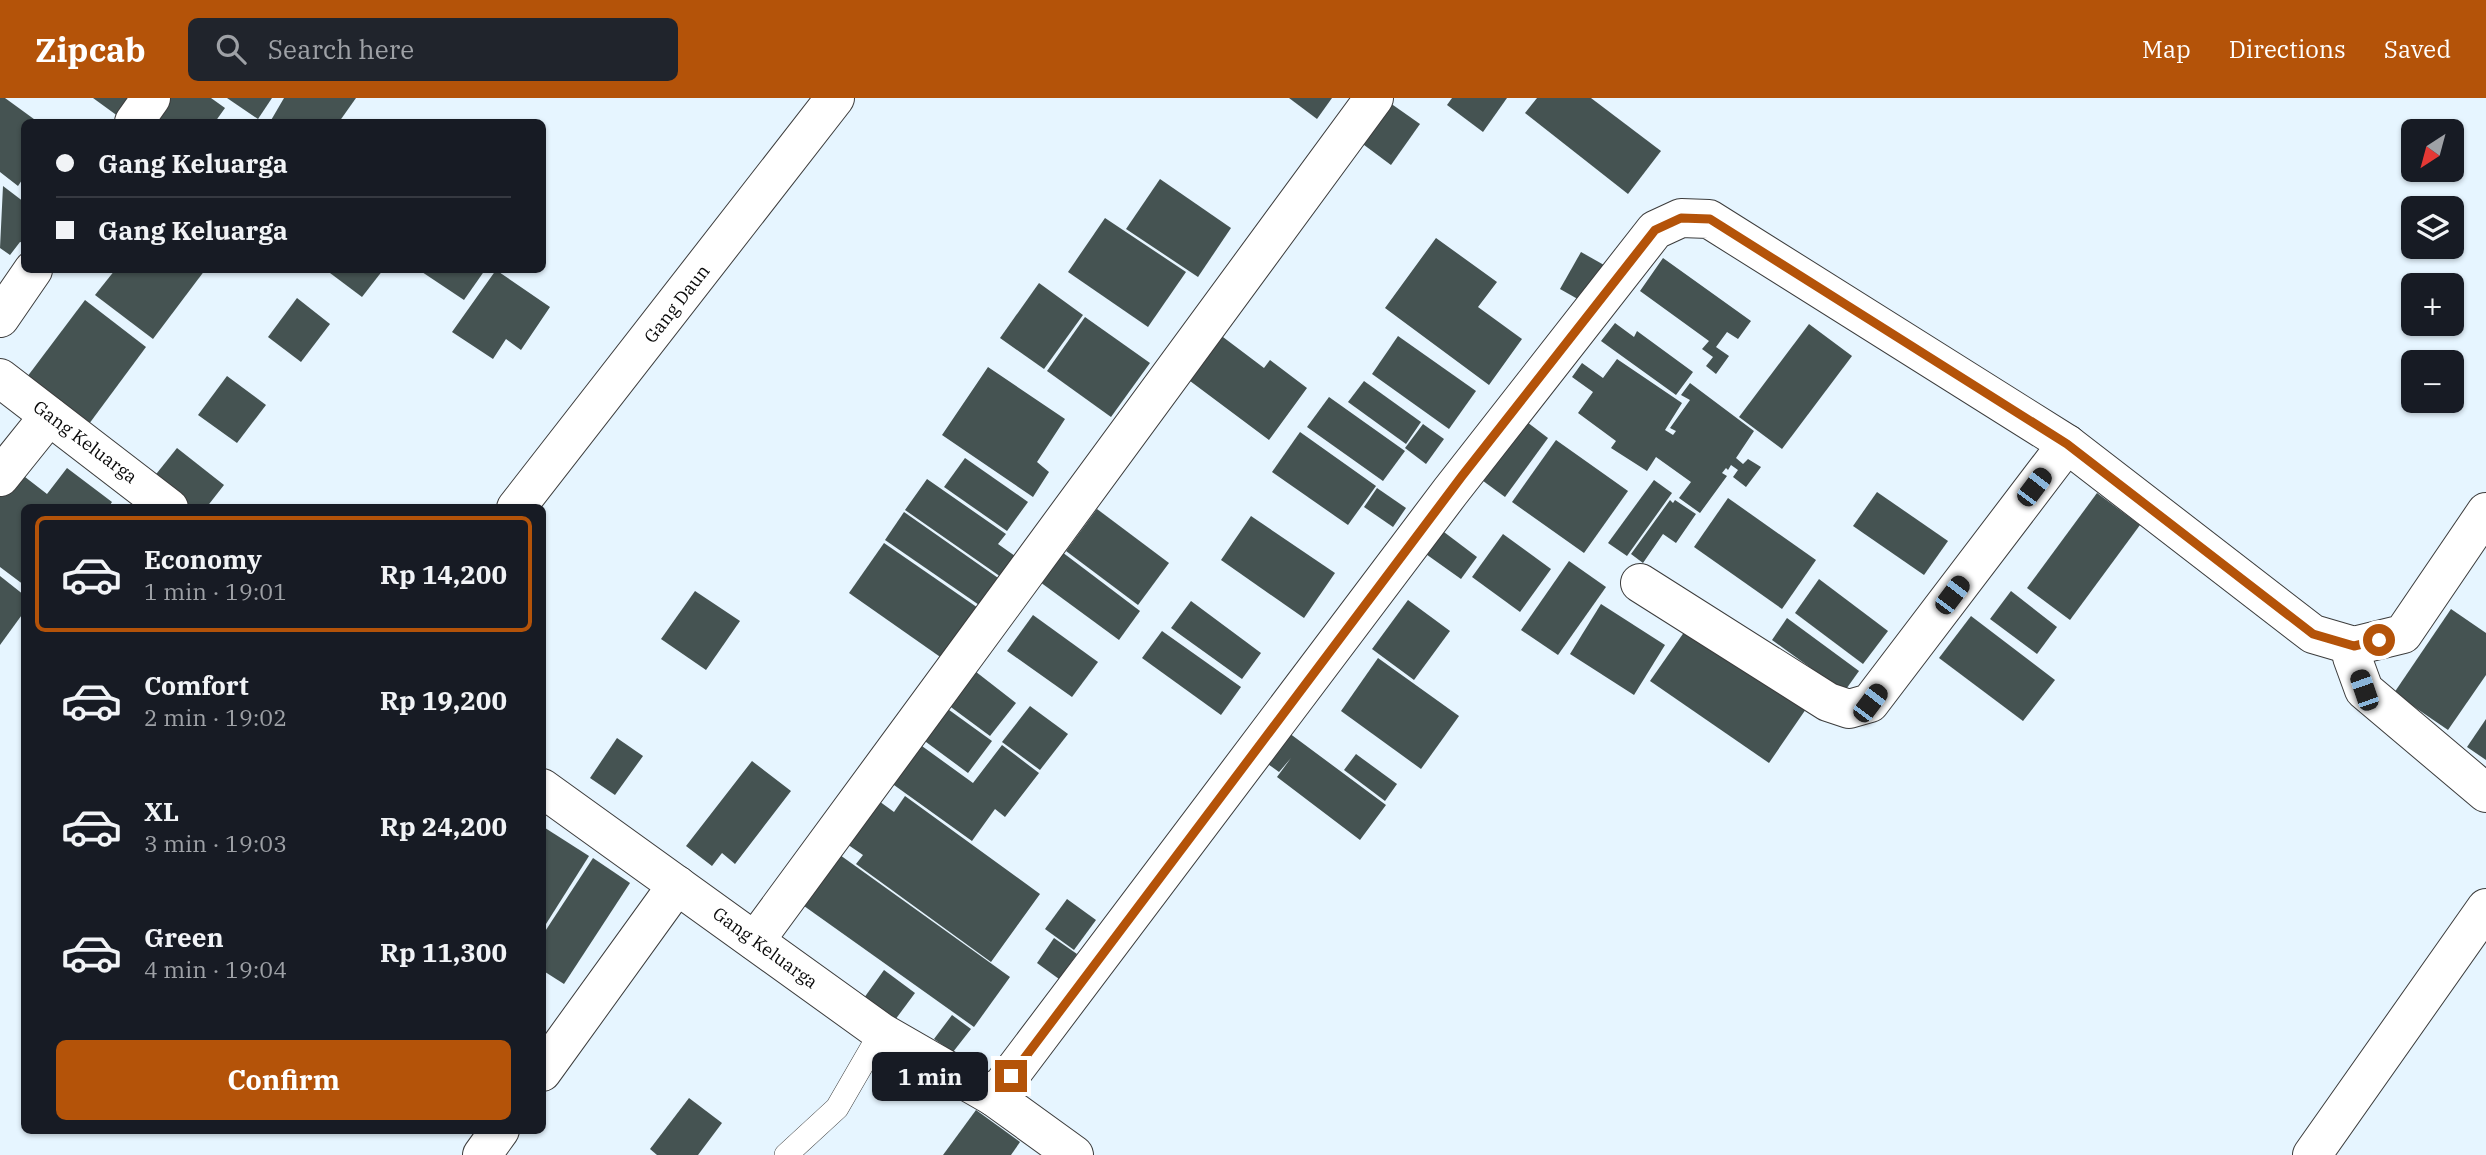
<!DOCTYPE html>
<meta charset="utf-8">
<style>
:root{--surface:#171b24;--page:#20242c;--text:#f1f3f6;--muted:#9ea1a6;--line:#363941;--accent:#b45309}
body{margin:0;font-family:"IBM Plex Serif",serif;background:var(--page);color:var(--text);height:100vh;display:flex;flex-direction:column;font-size:26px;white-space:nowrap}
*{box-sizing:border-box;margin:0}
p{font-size:23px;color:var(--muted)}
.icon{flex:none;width:38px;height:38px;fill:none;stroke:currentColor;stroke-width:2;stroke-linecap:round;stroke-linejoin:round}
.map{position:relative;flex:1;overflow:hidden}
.sheet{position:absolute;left:21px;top:406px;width:525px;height:630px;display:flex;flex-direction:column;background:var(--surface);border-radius:10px;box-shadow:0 2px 5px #0004}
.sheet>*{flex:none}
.hud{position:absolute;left:21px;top:21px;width:525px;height:154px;border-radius:10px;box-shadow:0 2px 5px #0004;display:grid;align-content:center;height:154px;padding:0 35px;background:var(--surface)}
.needle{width:46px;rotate:216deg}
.fabs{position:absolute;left:2401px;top:21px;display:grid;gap:14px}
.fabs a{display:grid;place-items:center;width:63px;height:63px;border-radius:10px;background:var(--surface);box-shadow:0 2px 5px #0004;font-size:35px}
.end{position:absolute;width:32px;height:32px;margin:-16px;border:9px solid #b45309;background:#fff;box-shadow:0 0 0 4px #fff}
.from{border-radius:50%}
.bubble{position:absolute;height:49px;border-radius:10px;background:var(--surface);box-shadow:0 2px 5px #0004;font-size:23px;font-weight:700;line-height:49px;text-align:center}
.car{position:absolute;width:21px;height:42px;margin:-21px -10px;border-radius:9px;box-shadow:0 0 5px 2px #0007;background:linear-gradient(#222 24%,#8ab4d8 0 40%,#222 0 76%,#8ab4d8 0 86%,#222 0)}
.hud b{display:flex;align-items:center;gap:24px;height:66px;font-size:26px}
.hud b+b{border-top:2px solid var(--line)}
.hud i{width:18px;height:18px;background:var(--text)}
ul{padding:12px 0 0;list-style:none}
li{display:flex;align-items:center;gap:21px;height:116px;margin:0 14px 10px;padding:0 21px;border:4px solid transparent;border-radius:10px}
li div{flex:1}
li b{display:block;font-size:26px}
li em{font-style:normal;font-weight:700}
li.selected{border-color:var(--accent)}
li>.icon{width:63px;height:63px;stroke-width:1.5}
.primary-button{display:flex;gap:14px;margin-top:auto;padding:14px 35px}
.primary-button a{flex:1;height:80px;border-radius:10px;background:var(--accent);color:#fff;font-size:28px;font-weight:700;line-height:80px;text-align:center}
header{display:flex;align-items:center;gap:42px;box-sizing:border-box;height:98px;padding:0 35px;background:var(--accent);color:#fff}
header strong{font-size:33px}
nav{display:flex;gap:38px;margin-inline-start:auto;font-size:24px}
.search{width:490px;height:63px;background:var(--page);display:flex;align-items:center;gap:18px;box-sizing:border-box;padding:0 24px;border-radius:10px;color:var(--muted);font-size:26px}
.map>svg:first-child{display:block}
.building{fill:#455352}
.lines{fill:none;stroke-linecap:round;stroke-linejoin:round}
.lane-casing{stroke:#3c3c3c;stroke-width:24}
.street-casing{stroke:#3c3c3c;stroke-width:40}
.lane{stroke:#fff;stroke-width:23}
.street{stroke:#fff;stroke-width:38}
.route{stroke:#b45309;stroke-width:9}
.labels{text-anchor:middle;stroke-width:7;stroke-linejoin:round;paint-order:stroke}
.street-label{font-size:18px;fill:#090909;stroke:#fff}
</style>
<header>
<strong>Zipcab</strong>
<div class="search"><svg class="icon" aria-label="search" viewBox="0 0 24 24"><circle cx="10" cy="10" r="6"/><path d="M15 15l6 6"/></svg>Search here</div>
<nav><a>Map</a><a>Directions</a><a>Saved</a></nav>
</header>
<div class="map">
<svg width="2486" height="1057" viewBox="0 0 2486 1057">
<rect width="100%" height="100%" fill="#e6f5ff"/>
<!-- building -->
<g class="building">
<path d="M 0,0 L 5,0 L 38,24 L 24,24 L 24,79 L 18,88 L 0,74 Z"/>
<path d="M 93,0 L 146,0 L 126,24 Z"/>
<path d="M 159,0 L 211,0 L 225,10 L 215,24 L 140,24 Z"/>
<path d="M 227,0 L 272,0 L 258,21 Z"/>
<path d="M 284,0 L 356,0 L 339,24 L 270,24 Z"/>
<path d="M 1289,0 L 1332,0 L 1317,21 Z"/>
<path d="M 1383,0 L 1420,26 L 1391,67 L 1352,38 Z"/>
<path d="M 1452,0 L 1507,0 L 1483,34 L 1447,7 Z"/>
<path d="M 1537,0 L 1591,0 L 1661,53 L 1628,96 L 1525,15 Z"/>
<path d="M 1160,81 L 1231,130 L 1198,179 L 1126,131 Z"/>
<path d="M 3,88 L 24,104 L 24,145 L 20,144 L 10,157 L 0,150 Z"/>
<path d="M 1105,120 L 1186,174 L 1148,229 L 1068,174 Z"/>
<path d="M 1436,140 L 1497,184 L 1478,209 L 1522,241 L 1489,287 L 1385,210 Z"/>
<path d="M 1581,154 L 1604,167 L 1583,204 L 1560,191 Z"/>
<path d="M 1663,160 L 1751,223 L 1738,241 L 1727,234 L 1716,249 L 1729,258 L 1716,276 L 1706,268 L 1713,259 L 1702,251 L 1709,243 L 1640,193 Z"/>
<path d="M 115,172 L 205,172 L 153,241 L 95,197 Z"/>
<path d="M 326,172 L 383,172 L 362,199 Z"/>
<path d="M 419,172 L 485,172 L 464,202 Z"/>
<path d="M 496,172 L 550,209 L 521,252 L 506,241 L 493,261 L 452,234 Z"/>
<path d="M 1039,185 L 1083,217 L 1044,271 L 1000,240 Z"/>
<path d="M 297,200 L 330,226 L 301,264 L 268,239 Z"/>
<path d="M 85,202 L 146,249 L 86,330 L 24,283 Z"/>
<path d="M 1085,219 L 1150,265 L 1111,319 L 1047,273 Z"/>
<path d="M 1615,225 L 1634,239 L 1637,233 L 1693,274 L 1676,297 L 1601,243 Z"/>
<path d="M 1809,226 L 1852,258 L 1782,351 L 1739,319 Z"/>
<path d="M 1215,233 L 1264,270 L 1270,262 L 1307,290 L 1269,342 L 1182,277 Z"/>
<path d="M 1398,238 L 1476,293 L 1449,331 L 1372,276 Z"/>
<path d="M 1617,261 L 1682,305 L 1665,332 L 1673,337 L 1676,333 L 1670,330 L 1690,302 L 1681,297 L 1690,285 L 1754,333 L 1736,360 L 1743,366 L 1748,361 L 1761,369 L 1746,389 L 1733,379 L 1738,372 L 1731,367 L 1728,372 L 1726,370 L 1722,375 L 1727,378 L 1700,415 L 1679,400 L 1691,384 L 1656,359 L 1647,373 L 1611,350 L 1616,343 L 1578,315 L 1593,294 L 1572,279 L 1582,265 L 1603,280 Z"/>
<path d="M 988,269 L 1065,321 L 1037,364 L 1049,374 L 1033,399 L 942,337 Z"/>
<path d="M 227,278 L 266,307 L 237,345 L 198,317 Z"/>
<path d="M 1364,283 L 1421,324 L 1406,346 L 1348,304 Z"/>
<path d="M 1329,299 L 1405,353 L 1383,383 L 1307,329 Z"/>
<path d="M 1519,318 L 1548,340 L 1505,399 L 1475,377 Z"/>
<path d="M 1423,326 L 1444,341 L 1426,366 L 1405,350 Z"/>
<path d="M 1300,334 L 1376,388 L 1348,427 L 1272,374 Z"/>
<path d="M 1556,342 L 1628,393 L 1584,455 L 1512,404 Z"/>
<path d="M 177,350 L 224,387 L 206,410 L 190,410 L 153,380 Z"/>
<path d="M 965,360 L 1028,404 L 1007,433 L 944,389 Z"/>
<path d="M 67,370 L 112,404 L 108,410 L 24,410 L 24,487 L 0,469 L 0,394 L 16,372 L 47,396 Z"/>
<path d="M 927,381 L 1006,436 L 998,446 L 1015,458 L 1001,479 L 905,412 Z"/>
<path d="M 1654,382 L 1672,395 L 1627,458 L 1608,445 Z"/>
<path d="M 1377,390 L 1406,410 L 1393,429 L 1364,409 Z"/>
<path d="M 1877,394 L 1948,443 L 1924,477 L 1853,428 Z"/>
<path d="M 2097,395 L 2140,427 L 2070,522 L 2027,490 Z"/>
<path d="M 1728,400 L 1816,462 L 1782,511 L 1694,449 Z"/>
<path d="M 1670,402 L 1673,405 L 1675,402 L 1696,416 L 1676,445 L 1663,436 L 1643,465 L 1631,456 Z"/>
<path d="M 1097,411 L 1169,465 L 1138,507 L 1066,453 Z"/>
<path d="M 904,414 L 1001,482 L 982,509 L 885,442 Z"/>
<path d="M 1251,418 L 1335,475 L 1304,520 L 1221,462 Z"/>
<path d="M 1440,431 L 1477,459 L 1461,481 L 1423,454 Z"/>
<path d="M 1503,436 L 1551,471 L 1520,514 L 1472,479 Z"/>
<path d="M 884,445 L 981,512 L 946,563 L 849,495 Z"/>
<path d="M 1062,454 L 1140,513 L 1119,542 L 1040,484 Z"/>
<path d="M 1569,463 L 1606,489 L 1558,557 L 1521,532 Z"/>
<path d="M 0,478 L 24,497 L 24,514 L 0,547 Z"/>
<path d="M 1819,481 L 1888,533 L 1863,566 L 1795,515 Z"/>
<path d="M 695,493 L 740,523 L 706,572 L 661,541 Z"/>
<path d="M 2011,493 L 2057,529 L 2037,556 L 1990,521 Z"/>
<path d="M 1408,502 L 1450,533 L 1414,582 L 1372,551 Z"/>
<path d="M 1191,503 L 1261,555 L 1242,581 L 1171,530 Z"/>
<path d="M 1601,506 L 1665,547 L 1634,597 L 1570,556 Z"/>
<path d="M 2451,511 L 2486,535 L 2486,577 L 2448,632 L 2394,595 Z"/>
<path d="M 1033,517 L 1098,564 L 1072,599 L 1007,553 Z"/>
<path d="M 1971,518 L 2055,582 L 2023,623 L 1939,560 Z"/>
<path d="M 1787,520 L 1859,573 L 1844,594 L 1772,542 Z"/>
<path d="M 1687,530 L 1806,611 L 1769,665 L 1650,583 Z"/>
<path d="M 1162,533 L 1241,589 L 1221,617 L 1142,560 Z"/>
<path d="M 1378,560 L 1459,618 L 1421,671 L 1341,613 Z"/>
<path d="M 971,570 L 1016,605 L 990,638 L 944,604 Z"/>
<path d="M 1030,608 L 1068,636 L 1040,672 L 1002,644 Z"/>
<path d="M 945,609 L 992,643 L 968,675 L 922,641 Z"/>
<path d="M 2486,621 L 2486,662 L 2467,649 Z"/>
<path d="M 1289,635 L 1386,707 L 1360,742 L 1277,679 L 1291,660 L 1279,674 L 1265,664 Z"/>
<path d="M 617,640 L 643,658 L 615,697 L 590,680 Z"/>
<path d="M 915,643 L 973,685 L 1002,647 L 1039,675 L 1005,719 L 995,711 L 972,743 L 887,682 Z"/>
<path d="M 1356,656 L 1397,686 L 1385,703 L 1344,672 Z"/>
<path d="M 752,663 L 791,693 L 735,766 L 722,755 L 712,768 L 686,748 Z"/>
<path d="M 872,698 L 894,714 L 905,698 L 1040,796 L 991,864 L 856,766 L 863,757 L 841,742 Z"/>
<path d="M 542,728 L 589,758 L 546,826 L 542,824 Z"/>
<path d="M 826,747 L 1010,879 L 974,929 L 790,798 Z"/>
<path d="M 593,760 L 630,785 L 564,886 L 542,872 L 542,838 Z"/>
<path d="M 1067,801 L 1096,822 L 1074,852 L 1045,831 Z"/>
<path d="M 1054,840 L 1077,856 L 1059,881 L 1037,865 Z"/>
<path d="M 884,872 L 915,895 L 895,922 L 864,900 Z"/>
<path d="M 952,917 L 971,931 L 953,954 L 934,941 Z"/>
<path d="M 689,1000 L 722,1025 L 698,1057 L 657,1057 L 650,1051 Z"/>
<path d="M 976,1012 L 1020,1044 L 1011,1057 L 943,1057 Z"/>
</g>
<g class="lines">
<defs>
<path id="lane" d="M 786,1057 L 837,1010 L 881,934"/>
<g id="street">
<path d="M 134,24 L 151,0"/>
<path d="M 0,220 L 33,172"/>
<path d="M 0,280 L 169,410"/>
<path d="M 0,379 L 49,318"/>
<path d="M 516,410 L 835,0"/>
<path d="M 1640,485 L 1828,604 L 1849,611 L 1870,605 L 2067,346"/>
<path d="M 2354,548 L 2352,559 L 2364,592 L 2486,695"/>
<path d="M 542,690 L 881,934 L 994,999 L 1450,394 L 1655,132 L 1681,120 L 1709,121 L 2067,346 L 2313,536 L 2354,548 L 2403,536 L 2486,414"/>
<path d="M 755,843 L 1374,0"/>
<path d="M 542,974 L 677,787"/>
<path d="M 994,999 L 1074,1057"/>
<path d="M 482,1057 L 500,1032"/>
<path d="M 2312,1057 L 2486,810"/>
</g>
</defs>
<!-- lane casing -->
<use href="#lane" class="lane-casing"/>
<!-- street casing -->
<use href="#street" class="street-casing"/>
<!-- lane -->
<use href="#lane" class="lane"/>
<!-- street -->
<use href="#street" class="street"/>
</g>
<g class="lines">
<!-- route -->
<path class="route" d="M 1011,978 L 1462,378 L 1655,132 L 1681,120 L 1710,121 L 2067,346 L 2313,536 L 2354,548 L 2379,542"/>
</g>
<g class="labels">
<!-- street labels -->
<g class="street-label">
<text transform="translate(677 206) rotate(-52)" y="6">Gang Daun</text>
<text transform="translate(85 344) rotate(37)" y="6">Gang Keluarga</text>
<text transform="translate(765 850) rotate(36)" y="6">Gang Keluarga</text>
</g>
</g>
</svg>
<div class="fabs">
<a><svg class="needle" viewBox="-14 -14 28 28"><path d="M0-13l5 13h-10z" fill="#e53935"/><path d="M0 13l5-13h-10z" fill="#9ea1a6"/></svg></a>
<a><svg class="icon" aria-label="layers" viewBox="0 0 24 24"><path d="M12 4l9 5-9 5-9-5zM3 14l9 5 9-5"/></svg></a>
<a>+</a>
<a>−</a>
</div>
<i class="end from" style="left:2379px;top:542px"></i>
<i class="end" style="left:1011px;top:978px"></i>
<div class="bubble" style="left:872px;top:954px;width:116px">1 min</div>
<i class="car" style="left:2034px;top:389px;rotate:37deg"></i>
<i class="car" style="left:1952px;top:497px;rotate:37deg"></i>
<i class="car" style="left:2364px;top:592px;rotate:341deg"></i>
<i class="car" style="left:1870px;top:605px;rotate:37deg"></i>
<div class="hud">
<b><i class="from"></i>Gang Keluarga</b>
<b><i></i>Gang Keluarga</b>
</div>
<section class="sheet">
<ul>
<li class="selected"><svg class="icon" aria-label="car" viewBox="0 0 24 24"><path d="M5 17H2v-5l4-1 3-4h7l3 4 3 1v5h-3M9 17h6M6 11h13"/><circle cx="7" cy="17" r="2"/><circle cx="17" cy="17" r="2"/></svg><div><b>Economy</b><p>1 min · 19:01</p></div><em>Rp 14,200</em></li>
<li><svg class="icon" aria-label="car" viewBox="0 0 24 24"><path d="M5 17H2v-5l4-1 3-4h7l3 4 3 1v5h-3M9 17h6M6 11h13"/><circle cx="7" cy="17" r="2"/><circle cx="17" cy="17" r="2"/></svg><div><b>Comfort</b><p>2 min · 19:02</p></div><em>Rp 19,200</em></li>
<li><svg class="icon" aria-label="car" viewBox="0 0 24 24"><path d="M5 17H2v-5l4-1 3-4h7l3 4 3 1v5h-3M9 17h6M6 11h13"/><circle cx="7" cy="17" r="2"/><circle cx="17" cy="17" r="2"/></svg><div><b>XL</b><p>3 min · 19:03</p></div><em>Rp 24,200</em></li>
<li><svg class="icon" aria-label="car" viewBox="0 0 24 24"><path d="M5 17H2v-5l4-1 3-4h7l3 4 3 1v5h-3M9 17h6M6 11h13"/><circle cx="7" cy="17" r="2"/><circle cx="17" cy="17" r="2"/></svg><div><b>Green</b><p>4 min · 19:04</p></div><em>Rp 11,300</em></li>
</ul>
<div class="primary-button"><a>Confirm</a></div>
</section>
</div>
